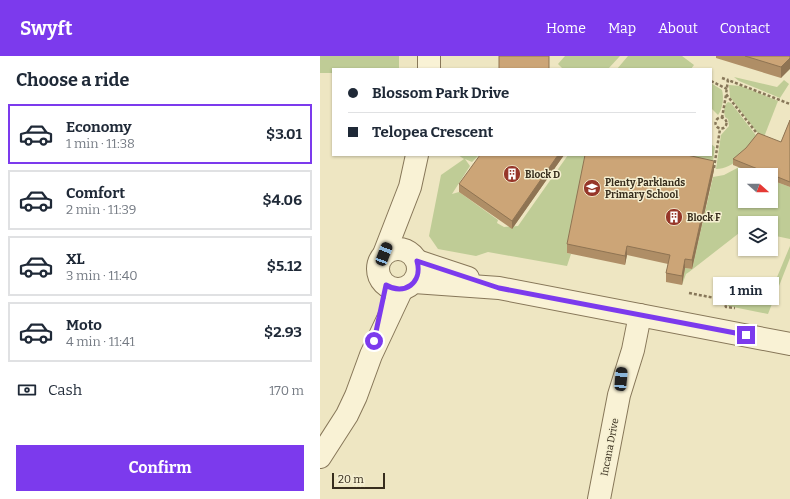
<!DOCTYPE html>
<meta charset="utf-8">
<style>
:root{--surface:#fff;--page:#f2f2f3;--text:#1f2937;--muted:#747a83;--line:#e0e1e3;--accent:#7c3aed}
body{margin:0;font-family:Bitter,serif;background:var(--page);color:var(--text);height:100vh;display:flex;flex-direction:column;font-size:15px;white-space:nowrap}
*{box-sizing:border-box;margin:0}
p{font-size:13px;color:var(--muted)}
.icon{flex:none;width:22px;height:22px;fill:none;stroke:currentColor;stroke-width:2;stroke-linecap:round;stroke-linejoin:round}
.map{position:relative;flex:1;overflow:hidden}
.panel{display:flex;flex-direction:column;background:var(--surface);width:320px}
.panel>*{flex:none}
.top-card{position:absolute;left:12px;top:12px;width:380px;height:88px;border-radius:0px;box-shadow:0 1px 3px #0004;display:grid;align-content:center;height:88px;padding:0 16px;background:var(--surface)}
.needle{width:26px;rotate:111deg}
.buttons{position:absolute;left:418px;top:112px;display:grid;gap:8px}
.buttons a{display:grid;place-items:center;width:40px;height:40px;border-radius:0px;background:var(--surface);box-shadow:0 1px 3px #0004;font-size:20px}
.scale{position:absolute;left:12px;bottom:10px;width:53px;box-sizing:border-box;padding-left:4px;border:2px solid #372d1d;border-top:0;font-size:11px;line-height:14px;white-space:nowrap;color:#372d1d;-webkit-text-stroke:3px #f5efd1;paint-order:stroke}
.end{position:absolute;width:18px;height:18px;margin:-9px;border:5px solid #7c3aed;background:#fff;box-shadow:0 0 0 2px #fff}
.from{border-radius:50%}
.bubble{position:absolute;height:28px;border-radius:0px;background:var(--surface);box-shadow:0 1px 3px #0004;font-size:13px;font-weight:700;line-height:28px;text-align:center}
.car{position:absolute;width:12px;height:24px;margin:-12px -6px;border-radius:5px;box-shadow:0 0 3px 1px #0007;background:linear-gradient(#222 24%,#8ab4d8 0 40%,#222 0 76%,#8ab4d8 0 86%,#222 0)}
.top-card b{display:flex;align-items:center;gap:14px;height:38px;font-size:15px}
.top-card b+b{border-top:1px solid var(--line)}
.top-card i{width:10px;height:10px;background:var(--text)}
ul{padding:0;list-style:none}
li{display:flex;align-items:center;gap:12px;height:60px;margin:0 8px 6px;padding:0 8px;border:2px solid var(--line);border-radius:0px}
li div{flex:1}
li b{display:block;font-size:15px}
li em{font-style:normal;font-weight:700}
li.current{border-color:var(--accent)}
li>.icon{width:36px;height:36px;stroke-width:1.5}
h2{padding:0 16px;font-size:18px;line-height:48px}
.pay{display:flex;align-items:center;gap:10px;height:44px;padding:0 16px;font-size:15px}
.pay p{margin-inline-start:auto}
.primary-button{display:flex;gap:8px;margin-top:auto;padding:8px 16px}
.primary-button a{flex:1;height:46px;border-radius:0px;background:var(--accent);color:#fff;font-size:16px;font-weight:700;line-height:46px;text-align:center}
header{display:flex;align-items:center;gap:24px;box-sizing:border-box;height:56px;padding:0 20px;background:var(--accent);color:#fff}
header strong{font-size:19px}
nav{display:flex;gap:22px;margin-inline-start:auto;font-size:14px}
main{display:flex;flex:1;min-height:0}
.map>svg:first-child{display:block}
.green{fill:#bfcc96}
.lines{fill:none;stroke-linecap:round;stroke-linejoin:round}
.minor-casing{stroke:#877759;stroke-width:24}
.path{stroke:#877759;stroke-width:2.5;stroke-dasharray:3 2;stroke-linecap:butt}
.minor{stroke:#f9f2d5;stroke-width:22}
.wall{fill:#af8e66}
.shaded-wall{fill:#8f7453}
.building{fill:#cca577;stroke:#8f7453}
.route{stroke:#7c3aed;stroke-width:5}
.labels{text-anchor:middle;stroke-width:3;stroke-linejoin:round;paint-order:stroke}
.poi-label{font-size:10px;font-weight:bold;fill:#372d1d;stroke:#f5efd1;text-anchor:start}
.street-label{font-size:10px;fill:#372d1d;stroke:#f5efd1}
</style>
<header>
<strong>Swyft</strong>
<nav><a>Home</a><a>Map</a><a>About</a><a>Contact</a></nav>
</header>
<main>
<section class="panel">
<h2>Choose a ride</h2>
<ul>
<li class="current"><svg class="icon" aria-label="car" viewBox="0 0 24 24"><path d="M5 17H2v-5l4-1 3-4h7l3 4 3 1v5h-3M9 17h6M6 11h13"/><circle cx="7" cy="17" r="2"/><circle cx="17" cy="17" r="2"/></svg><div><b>Economy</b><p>1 min · 11:38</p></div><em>$3.01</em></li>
<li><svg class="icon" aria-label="car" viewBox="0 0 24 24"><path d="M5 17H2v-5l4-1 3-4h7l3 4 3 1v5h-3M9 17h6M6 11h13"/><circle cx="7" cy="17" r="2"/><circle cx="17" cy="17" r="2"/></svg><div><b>Comfort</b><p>2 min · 11:39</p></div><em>$4.06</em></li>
<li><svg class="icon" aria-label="car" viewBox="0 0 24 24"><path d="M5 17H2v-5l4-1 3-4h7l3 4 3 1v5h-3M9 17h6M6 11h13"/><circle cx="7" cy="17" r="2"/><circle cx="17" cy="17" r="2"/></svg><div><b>XL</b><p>3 min · 11:40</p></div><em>$5.12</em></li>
<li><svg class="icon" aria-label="car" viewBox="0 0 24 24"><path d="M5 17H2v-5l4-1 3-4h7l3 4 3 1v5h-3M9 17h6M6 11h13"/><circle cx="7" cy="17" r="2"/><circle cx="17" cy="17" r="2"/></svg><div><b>Moto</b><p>4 min · 11:41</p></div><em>$2.93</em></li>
</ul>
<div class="pay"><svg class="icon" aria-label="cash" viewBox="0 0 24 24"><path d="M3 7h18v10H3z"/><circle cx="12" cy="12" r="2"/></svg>Cash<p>170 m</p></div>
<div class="primary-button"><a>Confirm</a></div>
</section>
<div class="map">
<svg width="470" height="443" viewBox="0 0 470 443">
<rect width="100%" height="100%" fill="#eee6c2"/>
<!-- green -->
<g class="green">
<path d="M 0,0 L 79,0 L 79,13 L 13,13 L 13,17 L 0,17 Z"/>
<path d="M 245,0 L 300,0 L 288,13 L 243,13 L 238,8 Z"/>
<path d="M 308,0 L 362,0 L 374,9 L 371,13 L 297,13 Z"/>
<path d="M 414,21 L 457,31 L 464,24 L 469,28 L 460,42 L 419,25 Z"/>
<path d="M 391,27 L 402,34 C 404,41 403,52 398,59 L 391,52 Z"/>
<path d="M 409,29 L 421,30 L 458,45 L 444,81 L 440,80 L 410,41 Z"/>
<path d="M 408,46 L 411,47 L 438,82 C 427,95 414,113 396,113 L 401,79 L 409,70 L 408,63 L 405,61 C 404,56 403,50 408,46 Z"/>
<path d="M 391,88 L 395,91 L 392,113 L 329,99 L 391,99 Z"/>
<path d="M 138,99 L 159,99 L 152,106 L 145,103 L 150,110 L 132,138 L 139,136 L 178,164 L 177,167 L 184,171 L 198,170 L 248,99 L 293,99 L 247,197 L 251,198 L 247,210 L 168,196 L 156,200 L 118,193 L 109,180 L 121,119 L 144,103 Z"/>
<path d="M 423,109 L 439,119 L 425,119 L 425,145 L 451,145 L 451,124 L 470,131 L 470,183 L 451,179 L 451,167 L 425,167 L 425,174 L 423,174 L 369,216 L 366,218 L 362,229 L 365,212 L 372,213 L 393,121 L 404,119 Z"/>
<path d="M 470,190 L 470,202 L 448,258 L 408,250 L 405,244 L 400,239 L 437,247 L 441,235 L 450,238 Z"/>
</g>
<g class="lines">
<defs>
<g id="minor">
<path d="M 109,13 L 109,0"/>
<circle cx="78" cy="213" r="20"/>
<path d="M 64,198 L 90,131 L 97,99"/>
<path d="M 97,205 L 148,222"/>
<path d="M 94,226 L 179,232 L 470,288"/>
<path d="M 0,401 L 27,359 L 36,340 L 51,299 L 82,233"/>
<path d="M 279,443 L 299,339 L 313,294 L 320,259"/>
</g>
</defs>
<!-- minor casing -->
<use href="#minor" class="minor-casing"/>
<!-- path -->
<g class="path">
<path d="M 402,22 L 408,24"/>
<path d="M 391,25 L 407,33"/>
<circle cx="401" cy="67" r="5.5"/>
<path d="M 402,62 L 406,39"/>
<path d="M 439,80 L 406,38 L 408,24 L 470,48"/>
<path d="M 394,112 L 400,73"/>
<path d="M 369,237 L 400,243 L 404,246 L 406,251 L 415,252"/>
</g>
<!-- minor -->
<use href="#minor" class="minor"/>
</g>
<!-- wall -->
<g class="wall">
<path d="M 396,0 L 470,0 L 461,22 L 396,2 Z"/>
<path d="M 470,64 L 470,131 L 451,124 L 451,119 L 439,119 L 413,109 L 413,103 L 461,86 Z"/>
<path d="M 244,99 L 192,173 L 139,136 L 139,128 Z"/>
<path d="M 394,114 L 372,213 L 365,212 L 362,229 L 346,226 L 346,217 L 348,208 L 307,199 L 305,209 L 247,197 L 247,188 Z"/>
</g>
<!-- shaded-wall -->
<g class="shaded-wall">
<path d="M 470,2 L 470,13 L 461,22 L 461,11 Z"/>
<path d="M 238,99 L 244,99 L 192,173 L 192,165 Z"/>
<path d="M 394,105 L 394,114 L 372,213 L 372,204 Z"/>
<path d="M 307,190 L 307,199 L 305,209 L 305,200 Z"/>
<path d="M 365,203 L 365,212 L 362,229 L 362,220 Z"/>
</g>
<!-- building -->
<g class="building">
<rect x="179" y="0" width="50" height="13"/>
<path d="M 425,0 L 470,0 L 470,2 L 461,11 Z"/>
<path d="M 470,64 L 470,126 L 413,103 L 426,92 L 438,77 L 461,86 Z"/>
<path d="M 160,99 L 238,99 L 192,165 L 139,128 Z"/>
<path d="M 265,99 L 367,99 L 394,105 L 372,204 L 365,203 L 362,220 L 346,217 L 350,199 L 307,190 L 305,200 L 247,188 Z"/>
</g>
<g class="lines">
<!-- route -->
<path class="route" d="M 54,285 L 66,229 C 84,240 103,227 97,205 L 179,232 L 426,279"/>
</g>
<!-- icons -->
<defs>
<symbol id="building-disc" viewBox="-11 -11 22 22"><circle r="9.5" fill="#963629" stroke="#f5efd1"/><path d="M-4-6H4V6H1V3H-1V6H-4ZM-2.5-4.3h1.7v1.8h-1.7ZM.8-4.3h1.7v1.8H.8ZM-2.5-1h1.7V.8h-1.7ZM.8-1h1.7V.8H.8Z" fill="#fff"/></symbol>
<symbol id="school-disc" viewBox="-11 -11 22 22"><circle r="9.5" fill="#963629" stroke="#f5efd1"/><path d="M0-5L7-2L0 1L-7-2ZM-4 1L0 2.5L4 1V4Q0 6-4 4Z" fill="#fff"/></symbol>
</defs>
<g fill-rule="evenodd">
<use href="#building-disc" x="182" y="108" width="20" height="20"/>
<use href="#school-disc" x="262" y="122" width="20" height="20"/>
<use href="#building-disc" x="344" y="151" width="20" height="20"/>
</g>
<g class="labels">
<!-- poi labels -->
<g class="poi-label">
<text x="205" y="122">Block D</text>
<text x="285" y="130">Plenty Parklands<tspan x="285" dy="12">Primary School</tspan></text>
<text x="367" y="165">Block F</text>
</g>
<!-- street labels -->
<g class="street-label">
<text transform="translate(289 391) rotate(-79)" y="4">Incana Drive</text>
</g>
</g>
</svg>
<div class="buttons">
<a><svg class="needle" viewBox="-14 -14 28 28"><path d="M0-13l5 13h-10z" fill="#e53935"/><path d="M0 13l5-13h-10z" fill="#747a83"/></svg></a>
<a><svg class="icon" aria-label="layers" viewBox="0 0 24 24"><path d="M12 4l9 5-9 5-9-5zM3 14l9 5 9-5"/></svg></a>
</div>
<div class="scale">20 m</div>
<i class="end from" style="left:54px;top:285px"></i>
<i class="end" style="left:426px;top:279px"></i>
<div class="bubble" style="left:393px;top:221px;width:66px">1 min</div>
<i class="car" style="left:64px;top:198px;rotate:21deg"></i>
<i class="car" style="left:301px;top:323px;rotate:5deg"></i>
<div class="top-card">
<b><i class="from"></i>Blossom Park Drive</b>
<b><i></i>Telopea Crescent</b>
</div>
</div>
</main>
